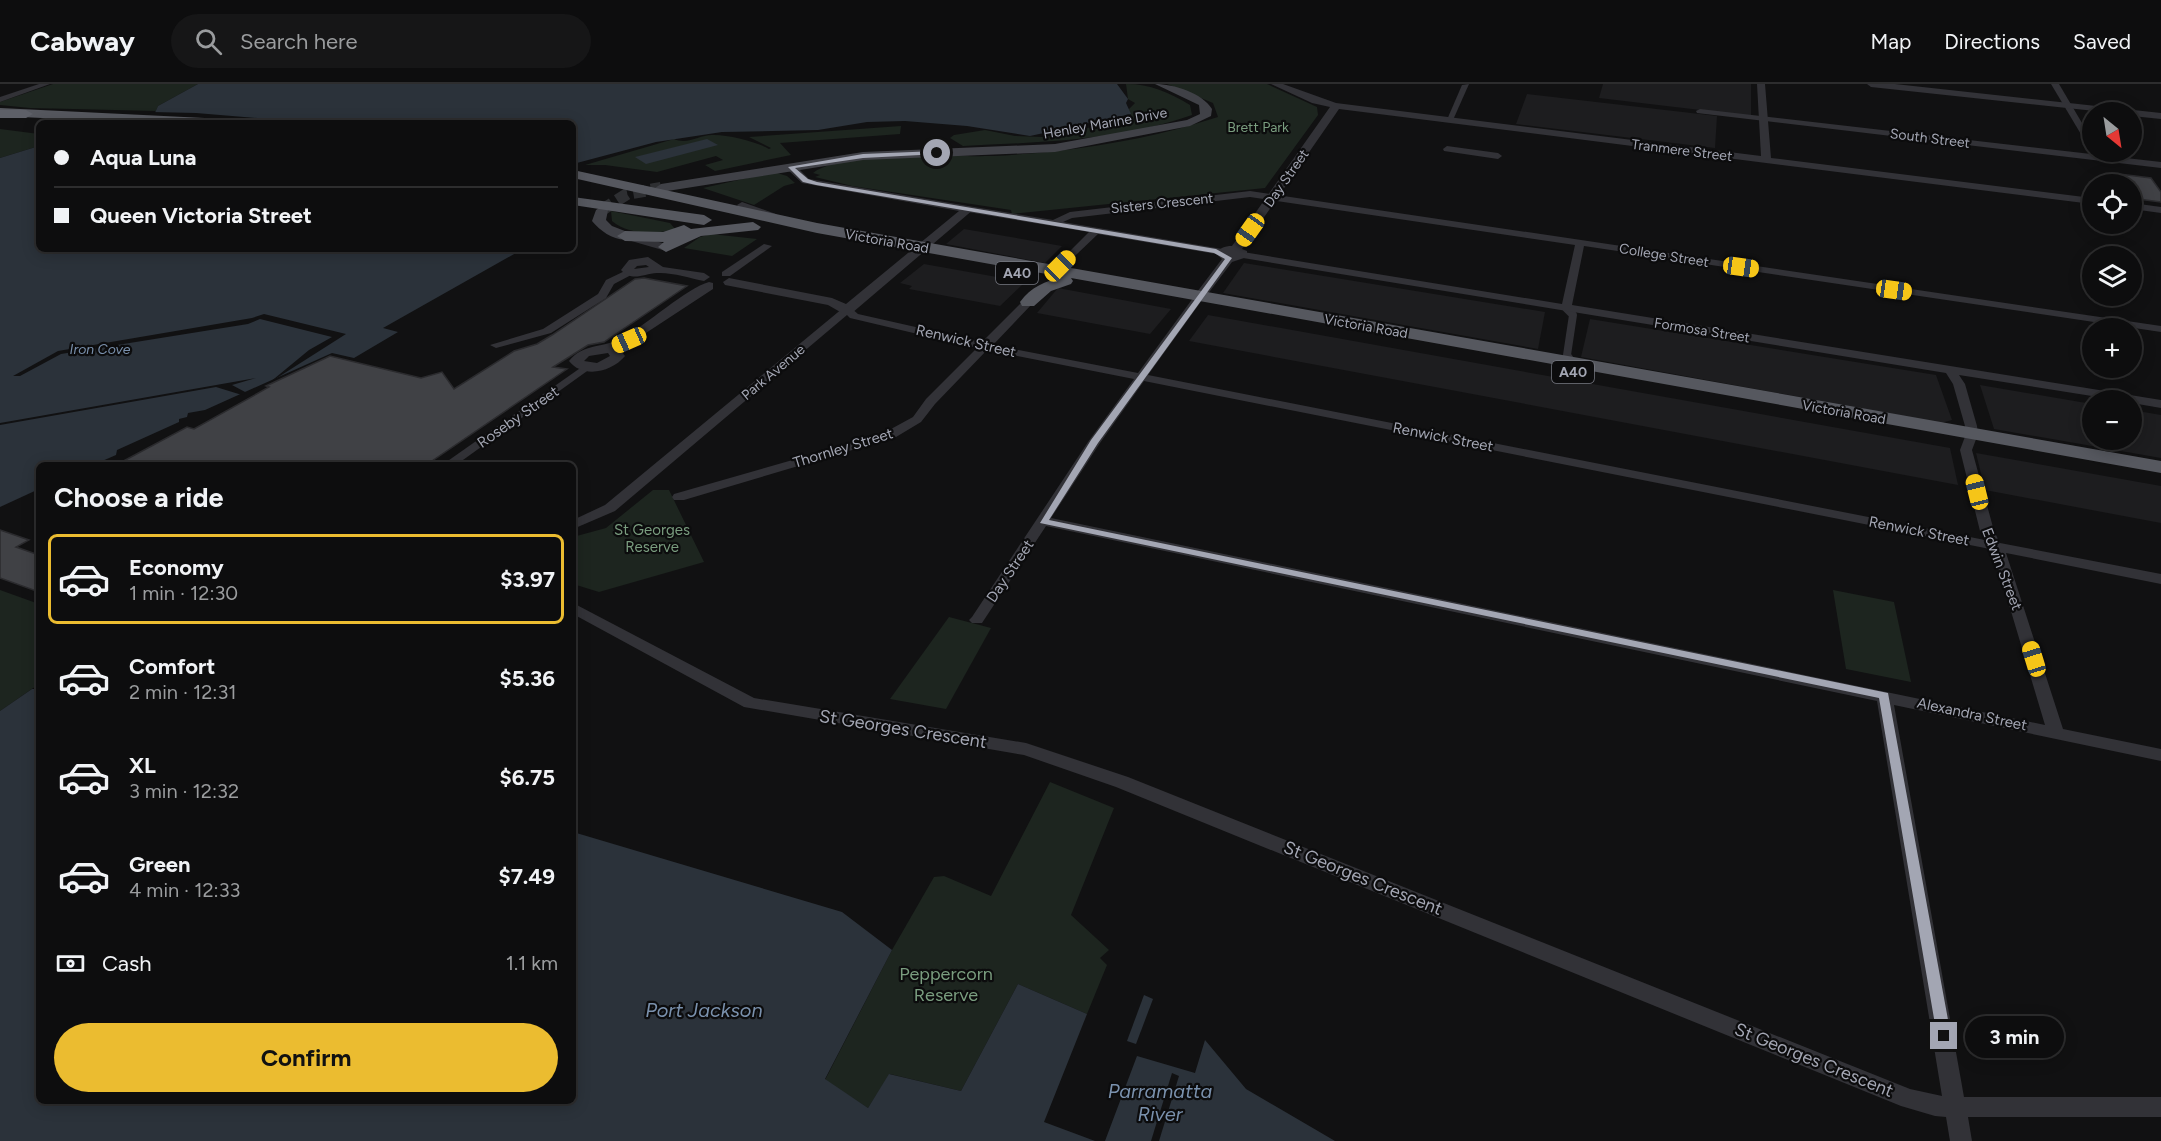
<!DOCTYPE html>
<meta charset="utf-8">
<style>
:root{--surface:#0d0d0e;--page:#161617;--text:#f1f3f6;--muted:#9a9c9e;--line:#2d2d2e;--accent:#ebbc30}
body{margin:0;font-family:Figtree,sans-serif;background:var(--page);color:var(--text);height:100vh;display:flex;flex-direction:column;font-size:22px;white-space:nowrap}
*{box-sizing:border-box;margin:0}
p{font-size:20px;color:var(--muted)}
.icon{flex:none;width:33px;height:33px;fill:none;stroke:currentColor;stroke-width:2;stroke-linecap:round;stroke-linejoin:round}
.map{position:relative;flex:1;overflow:hidden}
.details{position:absolute;left:36px;top:378px;width:540px;height:642px;display:flex;flex-direction:column;background:var(--surface);border-radius:9px;box-shadow:0 3px 15px #0003,0 0 0 2px var(--line)}
.details>*{flex:none}
.banner{position:absolute;left:36px;top:36px;width:540px;height:132px;border-radius:9px;box-shadow:0 3px 15px #0003,0 0 0 2px var(--line);display:grid;align-content:center;height:132px;padding:0 18px;background:var(--surface)}
.needle{width:39px;rotate:150deg}
.buttons{position:absolute;left:2082px;top:18px;display:grid;gap:12px}
.buttons a{display:grid;place-items:center;width:60px;height:60px;border-radius:50%;background:var(--surface);box-shadow:0 3px 15px #0003,0 0 0 2px var(--line);font-size:30px}
.end{position:absolute;width:27px;height:27px;margin:-14px;border:8px solid #a3a6b3;background:#111;box-shadow:0 0 0 3px #111}
.from{border-radius:50%}
.bubble{position:absolute;height:42px;border-radius:21px;background:var(--surface);box-shadow:0 3px 15px #0003,0 0 0 2px var(--line);font-size:20px;font-weight:700;line-height:42px;text-align:center}
.car{position:absolute;width:18px;height:36px;margin:-18px -9px;border-radius:8px;box-shadow:0 0 4px 2px #0007;background:linear-gradient(#f5c518 24%,#345 0 40%,#f5c518 0 76%,#345 0 86%,#f5c518 0)}
.banner b{display:flex;align-items:center;gap:21px;height:57px;font-size:22px}
.banner b+b{border-top:2px solid var(--line)}
.banner i{width:15px;height:15px;background:var(--text)}
ul{padding:0;list-style:none}
li{display:flex;align-items:center;gap:18px;height:90px;margin:0 12px 9px;padding:0 6px;border:3px solid transparent;border-radius:9px}
li div{flex:1}
li b{display:block;font-size:22px}
li em{font-style:normal;font-weight:700}
li.selected{border-color:var(--accent)}
li>.icon{width:54px;height:54px;stroke-width:1.5}
h2{padding:0 18px;font-size:27px;line-height:72px}
.pay{display:flex;align-items:center;gap:15px;height:66px;padding:0 18px;font-size:22px}
.pay p{margin-inline-start:auto}
.cta{display:flex;gap:12px;margin-top:auto;padding:12px 18px}
.cta a{flex:1;height:69px;border-radius:36px;background:var(--accent);color:#111;font-size:24px;font-weight:700;line-height:69px;text-align:center}
header{display:flex;align-items:center;gap:36px;box-sizing:border-box;height:84px;padding:0 30px;background:var(--surface);border-bottom:2px solid var(--line)}
header strong{font-size:28px}
nav{display:flex;gap:33px;margin-inline-start:auto;font-size:21px}
.search{width:420px;height:54px;background:var(--page);display:flex;align-items:center;gap:15px;box-sizing:border-box;padding:0 21px;border-radius:33px;color:var(--muted);font-size:22px}
.map>svg:first-child{display:block}
.built{fill:#1d1d1f}
.green{fill:#1d251f}
.water{fill:#2b323a}
.pier{fill:#111112}
.building{fill:#404145;stroke:#2b2b2e;stroke-width:1.5}
.lines{fill:none;stroke-linecap:round;stroke-linejoin:round}
.secondary-tunnel{stroke:#2e2f32;stroke-width:12;stroke-dasharray:12 6;stroke-linecap:butt}
.pedestrian{stroke:#323237;stroke-width:8}
.minor{fill:#323237;fill-rule:evenodd}
.tertiary{fill:#323237;fill-rule:evenodd}
.secondary{fill:#404147;fill-rule:evenodd}
.trunk{fill:#56585f;fill-rule:evenodd}
.motorway{fill:#5e6068;fill-rule:evenodd}
.route{fill:#a3a6b3}
.labels{text-anchor:middle;stroke-width:4.5;stroke-linejoin:round;paint-order:stroke}
.far-street-label{font-size:14px;fill:#a3a6b3;stroke:#0c0c0d}
.far-park-label{font-size:14px;fill:#7a9d7f;stroke:#0c0c0d}
.shield{fill:#0c0c0d;stroke:#767881;stroke-width:1.5}
.shield-label{font-size:14px;font-weight:bold;fill:#a3a6b3}
.far-water-label{font-size:14px;font-style:italic;fill:#7a91ad;stroke:#0c0c0d}
.street-label{font-size:15px;fill:#a3a6b3;stroke:#0c0c0d}
.park-label{font-size:15px;fill:#7a9d7f;stroke:#0c0c0d}
.near-street-label{font-size:18px;fill:#a3a6b3;stroke:#0c0c0d}
.near-park-label{font-size:18px;fill:#7a9d7f;stroke:#0c0c0d}
.near-water-label{font-size:20px;font-style:italic;fill:#7a91ad;stroke:#0c0c0d}
</style>
<header>
<strong>Cabway</strong>
<div class="search"><svg class="icon" aria-label="search" viewBox="0 0 24 24"><circle cx="10" cy="10" r="6"/><path d="M15 15l6 6"/></svg>Search here</div>
<nav><a>Map</a><a>Directions</a><a>Saved</a></nav>
</header>
<div class="map">
<svg width="2161" height="1057" viewBox="0 0 2161 1057">
<rect width="100%" height="100%" fill="#111112"/>
<!-- built -->
<g class="built">
<path d="M 1603,0 L 1751,0 L 1751,32 L 1599,14 Z"/>
<path d="M 1527,10 L 1717,32 L 1715,64 L 1516,40 Z"/>
<path d="M 964,145 L 1062,162 L 1045,179 L 946,160 Z"/>
<path d="M 1244,179 L 1545,228 L 1538,265 L 1223,209 Z"/>
<path d="M 924,180 L 1025,198 L 1000,222 L 909,205 L 912,202 L 900,199 Z"/>
<path d="M 1058,204 L 1171,225 L 1150,250 L 1037,229 Z"/>
<path d="M 1208,231 L 1950,364 L 1958,401 L 1189,257 Z"/>
<path d="M 1590,235 L 1936,291 L 1952,336 L 1941,339 L 1581,273 Z"/>
<path d="M 1980,301 L 2092,320 L 2092,356 L 2132,356 L 2132,326 L 2161,331 L 2161,374 L 1994,345 Z"/>
<path d="M 1976,369 L 2161,402 L 2161,439 L 1985,406 Z"/>
</g>
<!-- green -->
<g class="green">
<path d="M 53,0 L 198,0 L 158,22 L 156,27 L 30,24 L 0,21 L 0,18 Z"/>
<path d="M 1126,0 C 1151,0 1168,8 1190,21 L 1192,31 C 1119,57 1040,58 963,62 L 950,54 L 954,51 L 985,46 L 1015,52 L 1042,53 L 1133,35 L 1128,26 L 1135,19 L 1128,15 Z"/>
<path d="M 1167,0 L 1267,0 L 1317,23 L 1318,31 L 1265,104 L 1012,130 L 1011,126 L 852,102 L 815,93 L 820,91 L 813,89 C 839,67 956,73 993,72 C 1014,71 1036,69 1057,67 C 1111,61 1166,50 1218,33 L 1213,19 Z"/>
<path d="M 901,42 L 900,50 L 780,59 L 791,71 L 715,87 L 705,81 L 723,76 L 716,72 L 657,88 L 605,81 L 585,81 L 674,55 C 688,61 699,51 712,51 C 726,50 758,58 769,65 L 771,64 L 749,53 Z"/>
<path d="M 0,45 L 39,50 L 39,62 L 0,74 Z"/>
<path d="M 774,88 L 787,92 L 795,99 L 784,102 L 754,121 L 703,104 Z"/>
<path d="M 611,127 L 670,139 L 675,145 C 655,151 629,151 612,137 Z"/>
<path d="M 711,150 L 757,155 L 732,172 L 684,164 L 700,153 Z"/>
<path d="M 653,406 L 669,406 L 704,478 L 599,508 L 573,500 L 573,453 L 606,444 Z"/>
<path d="M 0,506 L 39,520 L 39,600 L 0,627 Z"/>
<path d="M 1833,506 L 1894,518 L 1911,598 L 1846,585 Z"/>
<path d="M 949,533 L 991,544 L 946,625 L 890,615 Z"/>
<path d="M 1050,698 L 1114,724 L 1071,831 L 1109,866 L 1100,874 L 1107,881 L 1087,930 L 1018,900 L 961,1007 L 890,990 L 868,1024 L 825,996 L 892,866 L 934,793 L 944,792 L 991,812 Z"/>
</g>
<!-- water -->
<g class="water">
<path d="M 198,0 L 1117,0 L 1128,15 L 1126,19 L 1131,30 L 1030,52 L 967,42 L 905,37 L 867,38 L 818,46 L 722,48 L 656,58 L 573,80 L 573,39 L 137,39 L 154,31 L 158,22 Z"/>
<path d="M 707,55 L 718,61 L 646,80 L 635,73 Z"/>
<path d="M 39,62 L 39,165 L 523,165 L 383,244 L 398,248 L 354,274 L 332,269 L 205,326 L 188,329 L 187,333 L 179,335 L 179,338 L 117,366 L 116,371 L 93,381 L 39,381 L 39,405 L 0,423 L 0,74 Z"/>
<path d="M 32,605 L 39,605 L 39,1017 L 573,1017 L 573,748 L 842,828 L 892,866 L 825,995 L 868,1024 L 889,990 L 961,1007 L 1018,900 L 1087,930 L 1044,1038 L 1095,1057 L 0,1057 L 0,627 Z"/>
<path d="M 1144,911 L 1153,915 L 1136,960 L 1127,957 Z"/>
<path d="M 1205,956 L 1246,1005 L 1335,1057 L 1105,1057 L 1137,972 L 1195,989 Z"/>
</g>
<!-- pier -->
<g class="pier">
<path d="M 152,28 L 196,29 L 319,39 L 135,37 Z"/>
<path d="M 264,230 L 346,250 L 269,299 L 309,266 L 332,253 L 260,235 L 248,240 L 61,270 L 20,292 L 13,292 L 58,267 L 252,234 Z"/>
<path d="M 256,294 L 232,301 L 247,309 L 242,311 L 216,303 L 0,341 L 0,339 Z"/>
<path d="M 1172,989 L 1179,992 L 1159,1057 L 1151,1057 Z"/>
</g>
<!-- building -->
<g class="building">
<path d="M 2119,90 L 2151,94 L 2161,108 L 2161,118 L 2138,115 L 2132,107 L 2132,100 L 2127,100 Z"/>
<path d="M 644,194 L 687,202 L 604,258 L 588,261 L 553,283 L 567,285 L 426,381 L 116,381 L 187,343 L 194,345 L 269,303 L 266,302 L 330,272 L 421,294 L 442,288 L 454,305 L 514,267 L 537,260 L 552,251 L 635,195 Z"/>
<path d="M 0,446 L 29,456 L 16,463 L 39,471 L 39,508 L 0,494 Z"/>
</g>
<g class="lines">
<!-- secondary-tunnel -->
<path class="secondary-tunnel" d="M 602,126 L 627,110 L 661,104"/>
<!-- pedestrian -->
<path class="pedestrian" d="M 1566,224 L 1573,231 L 1567,271 L 1573,280"/>
<!-- minor -->
<g class="minor">
<path d="M 39,0 L 50,0 L 0,18 L 0,13 Z"/>
<path d="M 1469,0 L 1453,36 L 1446,38 L 1462,1 Z"/>
<path d="M 2051,0 L 2059,0 L 2092,56 L 2092,64 L 2088,62 Z"/>
<path d="M 1700,25 L 2161,78 L 2161,84 L 1697,29 L 1696,27 Z"/>
<path d="M 1447,62 L 1498,69 L 1502,72 L 1498,75 L 1444,67 L 1443,65 Z"/>
<path d="M 1250,107 L 2161,242 L 2161,248 L 1584,162 L 1572,221 L 2161,316 L 2161,324 L 2132,319 L 2132,316 L 2117,316 L 1959,291 L 1965,300 L 1977,342 L 1978,350 L 1972,366 L 1994,447 L 2000,459 L 2161,490 L 2161,500 L 2006,469 L 2063,645 L 2161,665 L 2161,677 L 1894,621 L 1964,1013 L 2161,1013 L 2161,1033 L 1968,1033 L 1972,1057 L 1950,1057 L 1946,1033 L 1935,1032 L 1901,1022 L 1116,703 L 1024,671 L 744,623 L 573,530 L 573,519 L 754,614 L 1026,659 L 1128,693 L 1910,1005 L 1942,1012 L 1877,617 L 1046,442 L 982,539 L 972,539 L 969,536 L 972,533 L 1088,358 L 1134,295 L 987,266 L 935,320 L 921,338 L 896,353 L 684,416 L 674,416 L 672,413 L 674,410 L 880,351 L 913,333 L 926,315 L 977,264 L 850,234 L 847,231 L 615,427 L 573,445 L 573,436 L 605,421 L 843,224 L 851,224 L 858,230 L 982,258 L 1024,216 L 1032,216 L 1032,220 L 993,261 L 1138,289 L 1196,210 L 1200,209 L 1205,212 L 1148,291 L 1985,456 L 1980,447 L 1960,366 L 1966,350 L 1965,342 L 1953,300 L 1946,289 L 1243,174 L 1238,171 L 1243,168 L 1562,220 L 1575,161 L 1250,113 L 1072,134 L 1063,138 L 1222,165 L 1227,168 L 1222,171 L 1098,150 L 1056,190 L 1051,187 L 1052,185 L 1089,148 L 968,128 L 963,125 L 968,122 L 1053,136 L 1070,128 ZM 1144,297 L 1990,465 L 1996,477 L 2045,641 L 1051,434 L 1100,359 Z"/>
<path d="M 742,118 L 776,130 L 778,132 L 773,135 L 739,123 L 737,121 Z"/>
<path d="M 764,160 L 772,162 L 730,192 L 722,192 L 722,188 Z"/>
<path d="M 629,185 L 634,188 L 633,190 L 614,200 L 606,214 L 551,249 L 496,264 L 490,261 L 543,245 L 598,210 L 606,196 Z"/>
<path d="M 586,280 L 592,283 L 590,285 L 456,381 L 442,381 Z"/>
</g>
<!-- tertiary -->
<g class="tertiary">
<path d="M 1271,0 L 1283,0 L 1336,19 L 1761,72 L 1757,0 L 1765,0 L 1771,74 L 2092,114 L 2092,120 L 1339,25 L 1242,165 L 1247,167 L 1247,173 L 1232,178 L 1204,215 L 1196,215 L 1194,212 L 1222,175 L 1216,170 C 1220,164 1224,162 1232,162 L 1330,23 L 1312,19 Z"/>
<path d="M 1867,0 L 1895,0 L 2161,29 L 2161,35 L 2132,32 L 2132,28 L 2104,28 L 1871,3 Z"/>
<path d="M 787,81 L 795,81 L 809,95 L 968,122 L 974,125 L 852,229 L 842,229 L 828,221 L 725,201 L 723,198 L 729,194 L 832,214 L 846,220 L 959,127 L 802,99 L 787,85 Z"/>
<path d="M 2132,119 L 2161,123 L 2161,129 L 2132,125 Z"/>
<path d="M 625,149 L 670,161 L 672,163 L 666,167 L 621,154 L 621,150 Z"/>
<path d="M 648,173 L 663,183 L 704,189 L 710,193 L 704,197 C 690,194 671,188 657,189 C 643,190 632,198 621,186 L 629,176 ZM 646,181 L 649,183 L 634,185 L 637,182 Z"/>
<path d="M 709,198 L 713,199 L 713,205 L 620,266 L 625,272 C 612,288 583,295 569,277 C 583,259 604,264 623,254 C 646,241 687,204 709,198 ZM 608,269 L 610,272 L 597,279 L 584,277 L 589,272 Z"/>
</g>
<!-- secondary -->
<g class="secondary">
<path d="M 1155,0 C 1174,0 1202,9 1212,25 L 1211,32 L 1190,42 L 1055,68 L 863,76 L 661,108 L 655,104 L 661,100 L 863,68 L 1055,60 L 1187,36 L 1200,30 L 1199,21 Z"/>
<path d="M 602,122 L 608,126 L 606,136 L 612,142 L 630,149 L 630,155 C 616,158 601,148 592,137 L 596,126 Z"/>
</g>
<!-- trunk -->
<g class="trunk">
<path d="M 0,24 L 225,35 L 231,39 L 147,39 L 0,32 Z"/>
<path d="M 573,86 L 817,139 L 2161,377 L 2161,389 L 1071,194 L 1073,197 L 1071,200 L 1051,207 L 1034,222 L 1022,222 L 1020,218 C 1031,203 1045,197 1063,193 L 817,149 L 573,94 Z"/>
<path d="M 573,113 L 704,131 L 712,136 L 704,141 L 573,121 Z"/>
<path d="M 753,138 L 761,143 L 758,146 L 701,152 L 666,168 L 658,163 L 664,158 L 625,157 L 617,152 L 625,147 L 663,148 L 684,141 L 691,145 Z"/>
</g>
<!-- motorway -->
<path class="motorway" d="M 0,26 L 26,26 L 33,30 L 26,34 L 0,34 Z"/>
</g>
<!-- route -->
<path class="route" d="M 937,67 L 939,70 L 863,74 L 795,84 L 808,95 L 817,98 L 1216,165 L 1232,174 L 1098,359 L 1049,436 L 1888,609 L 1951,952 L 1949,956 L 1944,958 L 1937,952 L 1879,614 L 1040,439 L 1091,356 L 1225,175 L 1214,169 L 816,101 L 803,98 L 788,83 L 863,70 Z"/>
<g class="labels">
<!-- far-street labels -->
<g class="far-street-label">
<text transform="translate(1105 39) rotate(-10)" y="5">Henley Marine Drive</text>
<text transform="translate(1930 54) rotate(7)" y="5">South Street</text>
<text transform="translate(1682 66) rotate(7)" y="5">Tranmere Street</text>
<text transform="translate(1286 94) rotate(-55)" y="5">Day Street</text>
<text transform="translate(1162 119) rotate(-6)" y="5">Sisters Crescent</text>
<text transform="translate(887 157) rotate(10)" y="5">Victoria Road</text>
<text transform="translate(1664 171) rotate(9)" y="5">College Street</text>
<text transform="translate(1366 242) rotate(10)" y="5">Victoria Road</text>
<text transform="translate(1702 246) rotate(9)" y="5">Formosa Street</text>
<text transform="translate(773 288) rotate(-40)" y="5">Park Avenue</text>
<text transform="translate(1844 328) rotate(10)" y="5">Victoria Road</text>
</g>
<!-- far-park labels -->
<g class="far-park-label">
<text x="1258" y="48">Brett Park</text>
</g>
<!-- shield labels -->
<g class="shield">
<rect x="996" y="178" width="42" height="22" rx="4.5"/>
<rect x="1552" y="277" width="42" height="22" rx="4.5"/>
</g>
<g class="shield-label">
<text x="1017" y="194">A40</text>
<text x="1573" y="293">A40</text>
</g>
<!-- far-water labels -->
<g class="far-water-label">
<text x="100" y="270">Iron Cove</text>
</g>
<!-- street labels -->
<g class="street-label">
<text transform="translate(966 257) rotate(13)" y="5">Renwick Street</text>
<text transform="translate(518 333) rotate(-35)" y="5">Roseby Street</text>
<text transform="translate(1443 353) rotate(11)" y="5">Renwick Street</text>
<text transform="translate(843 364) rotate(-17)" y="5">Thornley Street</text>
<text transform="translate(1919 447) rotate(11)" y="5">Renwick Street</text>
<text transform="translate(2002 485) rotate(69)" y="5">Edwin Street</text>
<text transform="translate(1010 487) rotate(-56)" y="5">Day Street</text>
<text transform="translate(1972 630) rotate(12)" y="5">Alexandra Street</text>
</g>
<!-- park labels -->
<g class="park-label">
<text x="652" y="451">St Georges<tspan x="652" dy="17">Reserve</tspan></text>
</g>
<!-- near-street labels -->
<g class="near-street-label">
<text transform="translate(903 645) rotate(9)" y="6">St Georges Crescent</text>
<text transform="translate(1363 794) rotate(22)" y="6">St Georges Crescent</text>
<text transform="translate(1814 976) rotate(22)" y="6">St Georges Crescent</text>
</g>
<!-- near-park labels -->
<g class="near-park-label">
<text x="946" y="896">Peppercorn<tspan x="946" dy="21">Reserve</tspan></text>
</g>
<!-- near-water labels -->
<g class="near-water-label">
<text x="704" y="933">Port Jackson</text>
<text x="1160" y="1014">Parramatta<tspan x="1160" dy="23">River</tspan></text>
</g>
</g>
</svg>
<div class="buttons">
<a><svg class="needle" viewBox="-14 -14 28 28"><path d="M0-13l5 13h-10z" fill="#e53935"/><path d="M0 13l5-13h-10z" fill="#9a9c9e"/></svg></a>
<a><svg class="icon" aria-label="locate" viewBox="0 0 24 24"><circle cx="12" cy="12" r="6"/><path d="M12 2v4M12 18v4M2 12h4M18 12h4"/></svg></a>
<a><svg class="icon" aria-label="layers" viewBox="0 0 24 24"><path d="M12 4l9 5-9 5-9-5zM3 14l9 5 9-5"/></svg></a>
<a>+</a>
<a>−</a>
</div>
<i class="end from" style="left:937px;top:69px"></i>
<i class="end" style="left:1944px;top:952px"></i>
<div class="bubble" style="left:1965px;top:932px;width:99px">3 min</div>
<i class="car" style="left:1250px;top:146px;rotate:215deg"></i>
<i class="car" style="left:1060px;top:182px;rotate:45deg"></i>
<i class="car" style="left:1741px;top:183px;rotate:98deg"></i>
<i class="car" style="left:1894px;top:206px;rotate:98deg"></i>
<i class="car" style="left:629px;top:256px;rotate:246deg"></i>
<i class="car" style="left:1977px;top:408px;rotate:346deg"></i>
<i class="car" style="left:2034px;top:575px;rotate:343deg"></i>
<div class="banner">
<b><i class="from"></i>Aqua Luna</b>
<b><i></i>Queen Victoria Street</b>
</div>
<section class="details">
<h2>Choose a ride</h2>
<ul>
<li class="selected"><svg class="icon" aria-label="car" viewBox="0 0 24 24"><path d="M5 17H2v-5l4-1 3-4h7l3 4 3 1v5h-3M9 17h6M6 11h13"/><circle cx="7" cy="17" r="2"/><circle cx="17" cy="17" r="2"/></svg><div><b>Economy</b><p>1 min · 12:30</p></div><em>$3.97</em></li>
<li><svg class="icon" aria-label="car" viewBox="0 0 24 24"><path d="M5 17H2v-5l4-1 3-4h7l3 4 3 1v5h-3M9 17h6M6 11h13"/><circle cx="7" cy="17" r="2"/><circle cx="17" cy="17" r="2"/></svg><div><b>Comfort</b><p>2 min · 12:31</p></div><em>$5.36</em></li>
<li><svg class="icon" aria-label="car" viewBox="0 0 24 24"><path d="M5 17H2v-5l4-1 3-4h7l3 4 3 1v5h-3M9 17h6M6 11h13"/><circle cx="7" cy="17" r="2"/><circle cx="17" cy="17" r="2"/></svg><div><b>XL</b><p>3 min · 12:32</p></div><em>$6.75</em></li>
<li><svg class="icon" aria-label="car" viewBox="0 0 24 24"><path d="M5 17H2v-5l4-1 3-4h7l3 4 3 1v5h-3M9 17h6M6 11h13"/><circle cx="7" cy="17" r="2"/><circle cx="17" cy="17" r="2"/></svg><div><b>Green</b><p>4 min · 12:33</p></div><em>$7.49</em></li>
</ul>
<div class="pay"><svg class="icon" aria-label="cash" viewBox="0 0 24 24"><path d="M3 7h18v10H3z"/><circle cx="12" cy="12" r="2"/></svg>Cash<p>1.1 km</p></div>
<div class="cta"><a>Confirm</a></div>
</section>
</div>
